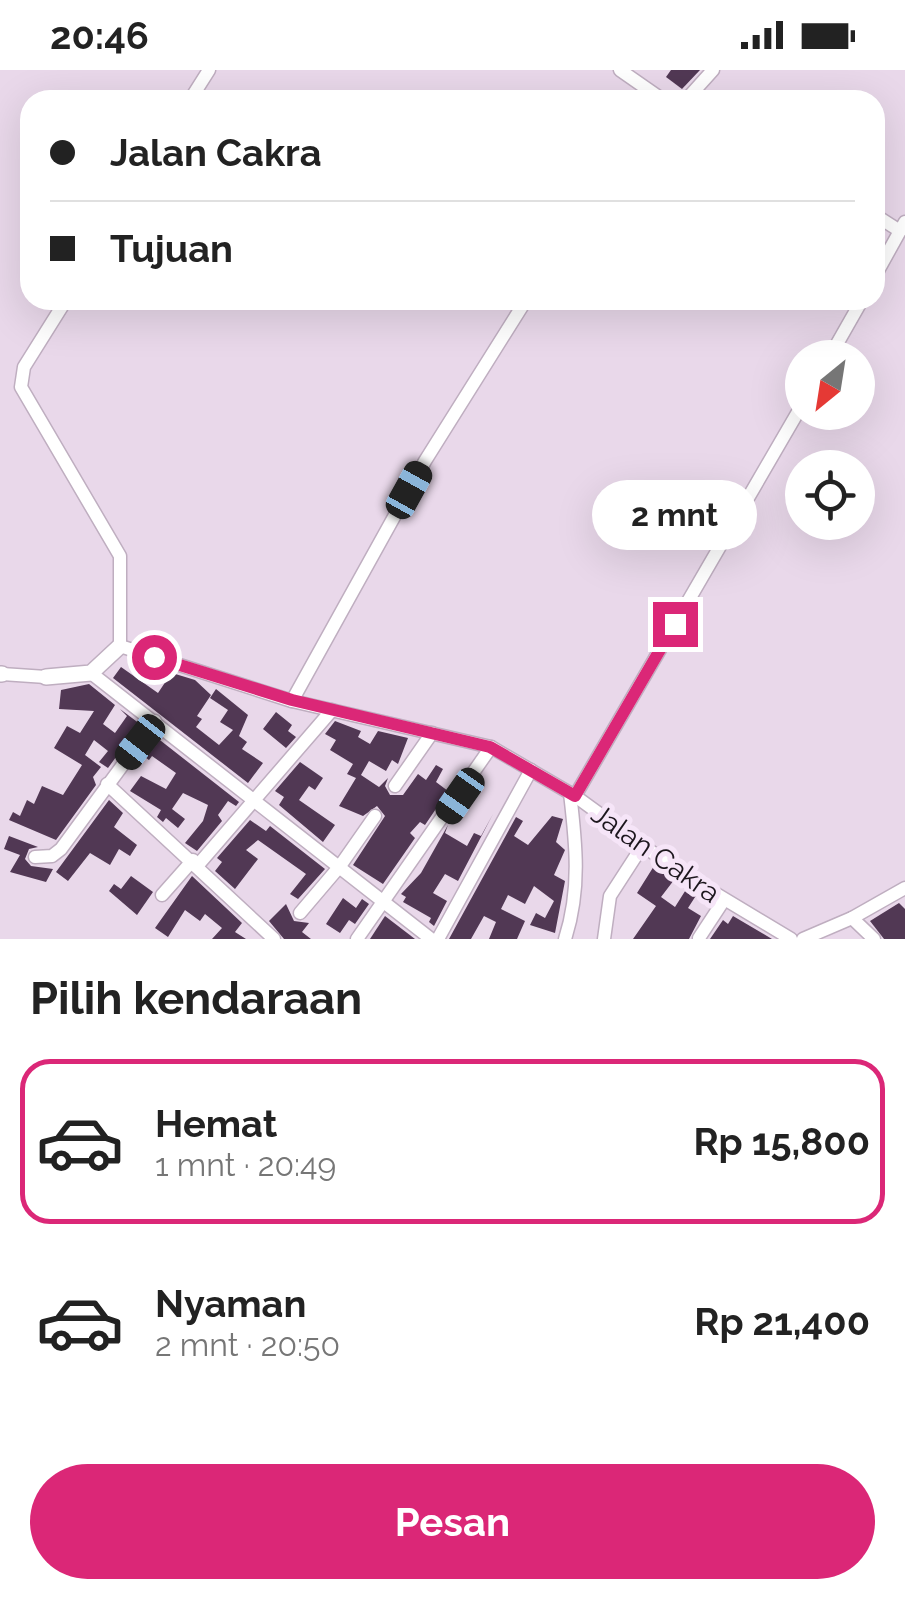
<!DOCTYPE html>
<html lang="id">
<meta charset="utf-8">
<style>
:root{--surface:#fff;--page:#f6f6f6;--text:#222;--muted:#767676;--line:#e0e0e0;--accent:#db2777}
body{margin:0;font-family:Raleway,sans-serif;background:var(--page);color:var(--text);height:100vh;display:flex;flex-direction:column;font-size:38px;white-space:nowrap}
*{box-sizing:border-box;margin:0}
p{font-size:32px;color:var(--muted)}
.icon{flex:none;width:55px;height:55px;fill:none;stroke:currentColor;stroke-width:2;stroke-linecap:round;stroke-linejoin:round}
.map{position:relative;height:869px;overflow:hidden}
.details{display:flex;flex-direction:column;background:var(--surface);flex:1}
.details>*{flex:none}
.top-card{position:absolute;left:20px;top:20px;width:865px;height:220px;border-radius:30px;box-shadow:0 10px 40px #0002;display:grid;align-content:center;height:220px;padding:0 30px;background:var(--surface)}
.needle{width:65px;rotate:210deg}
.fabs{position:absolute;left:785px;top:270px;display:grid;gap:20px}
.fabs a{display:grid;place-items:center;width:90px;height:90px;border-radius:50%;background:var(--surface);box-shadow:0 10px 40px #0002;font-size:50px}
.end{position:absolute;width:45px;height:45px;margin:-22px;border:12px solid #db2777;background:#fff;box-shadow:0 0 0 5px #fff}
.from{border-radius:50%}
.bubble{position:absolute;height:70px;border-radius:35px;background:var(--surface);box-shadow:0 10px 40px #0002;font-size:32px;font-weight:700;line-height:70px;text-align:center}
.car{position:absolute;width:30px;height:60px;margin:-30px -15px;border-radius:12px;box-shadow:0 0 8px 2px #0007;background:linear-gradient(#222 24%,#8ab4d8 0 40%,#222 0 76%,#8ab4d8 0 86%,#222 0)}
.top-card b{display:flex;align-items:center;gap:35px;height:95px;font-size:38px}
.top-card b+b{border-top:2px solid var(--line)}
.top-card i{width:25px;height:25px;background:var(--text)}
ul{padding:0;list-style:none}
li{display:flex;align-items:center;gap:30px;height:165px;margin:0 20px 15px;padding:0 10px;border:5px solid transparent;border-radius:30px}
li div{flex:1}
li b{display:block;font-size:38px}
li em{font-style:normal;font-weight:700}
li.on{border-color:var(--accent)}
li>.icon{width:90px;height:90px;stroke-width:1.5}
h2{padding:0 30px;font-size:45px;line-height:120px}
.button{display:flex;gap:20px;margin-top:auto;padding:20px 30px}
.button a{flex:1;height:115px;border-radius:60px;background:var(--accent);color:#fff;font-size:40px;font-weight:700;line-height:115px;text-align:center}
.status{display:flex;justify-content:space-between;align-items:center;height:70px;padding:0 50px;background:var(--surface);direction:ltr}
.status svg{height:28px;fill:currentColor}
.map>svg:first-child{display:block}
.building{fill:#513854}
.lines{fill:none;stroke-linecap:round;stroke-linejoin:round}
.minor-casing{stroke:#bfaec0;stroke-width:15}
.major-casing{stroke:#bfaec0;stroke-width:18}
.minor{stroke:#fff;stroke-width:12}
.major{stroke:#fff;stroke-width:15}
.route{stroke:#db2777;stroke-width:12}
.labels{text-anchor:middle;stroke-width:10;stroke-linejoin:round;paint-order:stroke}
.street-label{font-size:28px;fill:#1c161d;stroke:#f6e5f8}
</style>
<div class="status"><b>20:46</b><svg viewBox="0 0 49 12"><path d="M0 12V9h3v3zM5 12V6h3v6zM10 12V3h3v9zM15 12V0h3v12zM26 1h20v11H26zM47 4h2v5h-2z"/></svg></div>
<div class="map">
<svg width="905" height="869" viewBox="0 0 905 869">
<rect width="100%" height="100%" fill="#e9d8ea"/>
<!-- building -->
<g class="building">
<path d="M 671,0 L 700,0 L 682,19 L 666,7 Z"/>
<path d="M 121,597 L 158,623 L 170,605 L 159,599 L 195,610 L 211,625 L 197,646 L 202,649 L 196,657 L 219,675 L 233,660 L 220,652 L 228,640 L 210,628 L 216,619 L 248,645 L 239,666 L 247,672 L 242,679 L 263,693 L 248,713 L 113,608 Z"/>
<path d="M 89,614 L 115,635 L 103,654 L 115,663 L 127,646 L 120,639 L 140,654 L 108,698 L 99,692 L 108,681 L 94,670 L 85,685 L 101,697 L 93,707 L 96,715 L 56,770 L 9,750 L 13,742 L 20,746 L 27,730 L 34,734 L 42,716 L 63,725 L 82,695 L 54,678 L 67,656 L 80,663 L 94,641 L 59,639 L 61,620 Z"/>
<path d="M 276,642 L 292,655 L 288,661 L 296,667 L 286,678 L 263,659 Z"/>
<path d="M 335,651 L 361,661 L 358,667 L 370,674 L 378,661 L 408,668 L 398,694 L 392,690 L 386,701 L 369,691 L 361,705 L 379,717 L 388,708 L 385,716 L 390,725 L 403,725 L 418,704 L 426,710 L 436,695 L 443,699 L 436,712 L 448,721 L 425,755 L 420,752 L 410,763 L 415,768 L 383,814 L 353,795 L 385,746 L 377,736 L 363,746 L 339,736 L 356,708 L 347,704 L 353,694 L 330,680 L 336,670 L 325,664 Z"/>
<path d="M 156,667 L 239,732 L 236,736 L 228,731 L 218,745 L 222,751 L 197,781 L 185,773 L 203,751 L 208,735 L 183,723 L 172,739 L 185,749 L 178,758 L 166,748 L 163,752 L 157,747 L 161,740 L 130,721 L 141,706 L 166,719 L 176,703 L 152,686 L 149,690 L 142,685 Z"/>
<path d="M 300,692 L 323,708 L 315,720 L 309,716 L 299,730 L 335,755 L 323,772 L 279,735 L 284,727 L 275,721 Z"/>
<path d="M 109,730 L 123,743 L 114,757 L 137,775 L 130,786 L 119,779 L 110,795 L 90,783 L 68,811 L 56,802 Z"/>
<path d="M 493,744 L 458,811 L 445,804 L 433,823 L 447,831 L 434,856 L 429,852 L 431,848 L 403,832 L 406,827 L 401,824 L 421,803 L 448,755 L 445,763 L 467,776 L 474,763 L 481,766 Z"/>
<path d="M 552,746 L 563,749 L 556,772 L 565,780 L 554,805 L 565,811 L 555,863 L 530,855 L 536,843 L 545,848 L 554,831 L 534,816 L 525,834 L 508,825 L 501,839 L 525,851 L 517,869 L 489,869 L 496,852 L 484,846 L 471,869 L 449,869 L 516,747 L 523,751 L 514,766 L 528,775 Z"/>
<path d="M 250,750 L 266,761 L 270,756 L 325,799 L 298,829 L 290,824 L 306,804 L 258,770 L 246,780 L 258,789 L 235,819 L 215,801 L 222,792 L 217,788 Z"/>
<path d="M 9,766 L 38,777 L 29,779 L 25,789 L 31,796 L 53,799 L 46,812 L 10,802 L 20,785 L 4,779 Z"/>
<path d="M 654,796 L 674,810 L 661,827 L 675,837 L 687,818 L 697,824 L 688,838 L 701,846 L 689,869 L 633,869 L 656,836 L 637,823 Z"/>
<path d="M 131,806 L 153,822 L 137,845 L 109,821 L 114,814 L 121,819 Z"/>
<path d="M 192,806 L 242,853 L 235,862 L 246,869 L 212,869 L 222,858 L 205,844 L 200,851 L 185,840 L 168,867 L 155,858 Z"/>
<path d="M 343,828 L 356,838 L 362,829 L 369,834 L 355,854 L 349,850 L 340,863 L 326,854 Z"/>
<path d="M 899,833 L 905,839 L 905,869 L 884,869 L 870,851 Z"/>
<path d="M 286,834 L 294,851 L 309,853 L 302,862 L 311,869 L 284,869 L 269,851 Z"/>
<path d="M 385,846 L 415,869 L 370,869 Z"/>
<path d="M 733,846 L 772,869 L 710,869 L 723,850 L 728,854 Z"/>
</g>
<g class="lines">
<defs>
<g id="minor">
<path d="M 620,0 L 663,30"/>
<path d="M 190,30 L 209,0"/>
<path d="M 686,30 L 713,0"/>
<path d="M 875,145 L 900,161"/>
<path d="M 875,206 L 905,152"/>
<path d="M 66,230 L 24,297 L 21,317 L 120,486 L 120,576 L 292,631 L 491,677 L 575,726 L 678,801 L 791,869"/>
<path d="M 829,288 L 862,230"/>
<path d="M 91,603 L 431,869"/>
<path d="M 2,604 L 46,607"/>
<path d="M 292,631 L 425,391 L 526,230"/>
<path d="M 107,714 L 274,869"/>
<path d="M 395,716 L 432,663"/>
<path d="M 575,726 L 802,335"/>
<path d="M 35,787 L 52,786 L 61,779 L 155,651"/>
<path d="M 198,795 L 332,640"/>
<path d="M 162,825 L 193,790"/>
<path d="M 300,843 L 340,796 L 375,746"/>
<path d="M 852,848 L 874,869"/>
<path d="M 699,868 L 724,830"/>
<path d="M 357,869 L 491,677"/>
<path d="M 438,869 L 531,700"/>
<path d="M 565,869 C 581,819 576,774 570,723"/>
<path d="M 604,869 L 610,826 L 643,775"/>
<path d="M 803,869 L 852,848 L 905,818"/>
</g>
<g id="major">
<path d="M 0,604 L 2,604"/>
<path d="M 46,607 L 91,603 L 120,576"/>
</g>
</defs>
<!-- minor casing -->
<use href="#minor" class="minor-casing"/>
<!-- major casing -->
<use href="#major" class="major-casing"/>
<!-- minor -->
<use href="#minor" class="minor"/>
<!-- major -->
<use href="#major" class="major"/>
</g>
<g class="lines">
<!-- route -->
<path class="route" d="M 154,587 L 292,630 L 490,677 L 575,726 L 675,554"/>
</g>
<g class="labels">
<!-- street labels -->
<g class="street-label">
<text transform="translate(656 783) rotate(35)" y="10">Jalan Cakra</text>
</g>
</g>
</svg>
<div class="fabs">
<a><svg class="needle" viewBox="-14 -14 28 28"><path d="M0-13l5 13h-10z" fill="#e53935"/><path d="M0 13l5-13h-10z" fill="#767676"/></svg></a>
<a><svg class="icon" aria-label="locate" viewBox="0 0 24 24"><circle cx="12" cy="12" r="6"/><path d="M12 2v4M12 18v4M2 12h4M18 12h4"/></svg></a>
</div>
<i class="end from" style="left:154px;top:587px"></i>
<i class="end" style="left:675px;top:554px"></i>
<div class="bubble" style="left:592px;top:410px;width:165px">2 mnt</div>
<i class="car" style="left:409px;top:420px;rotate:29deg"></i>
<i class="car" style="left:140px;top:672px;rotate:218deg"></i>
<i class="car" style="left:460px;top:726px;rotate:215deg"></i>
<div class="top-card">
<b><i class="from"></i>Jalan Cakra</b>
<b><i></i>Tujuan</b>
</div>
</div>
<section class="details">
<h2>Pilih kendaraan</h2>
<ul>
<li class="on"><svg class="icon" aria-label="car" viewBox="0 0 24 24"><path d="M5 17H2v-5l4-1 3-4h7l3 4 3 1v5h-3M9 17h6M6 11h13"/><circle cx="7" cy="17" r="2"/><circle cx="17" cy="17" r="2"/></svg><div><b>Hemat</b><p>1 mnt · 20:49</p></div><em>Rp 15,800</em></li>
<li><svg class="icon" aria-label="car" viewBox="0 0 24 24"><path d="M5 17H2v-5l4-1 3-4h7l3 4 3 1v5h-3M9 17h6M6 11h13"/><circle cx="7" cy="17" r="2"/><circle cx="17" cy="17" r="2"/></svg><div><b>Nyaman</b><p>2 mnt · 20:50</p></div><em>Rp 21,400</em></li>
</ul>
<div class="button"><a>Pesan</a></div>
</section>
